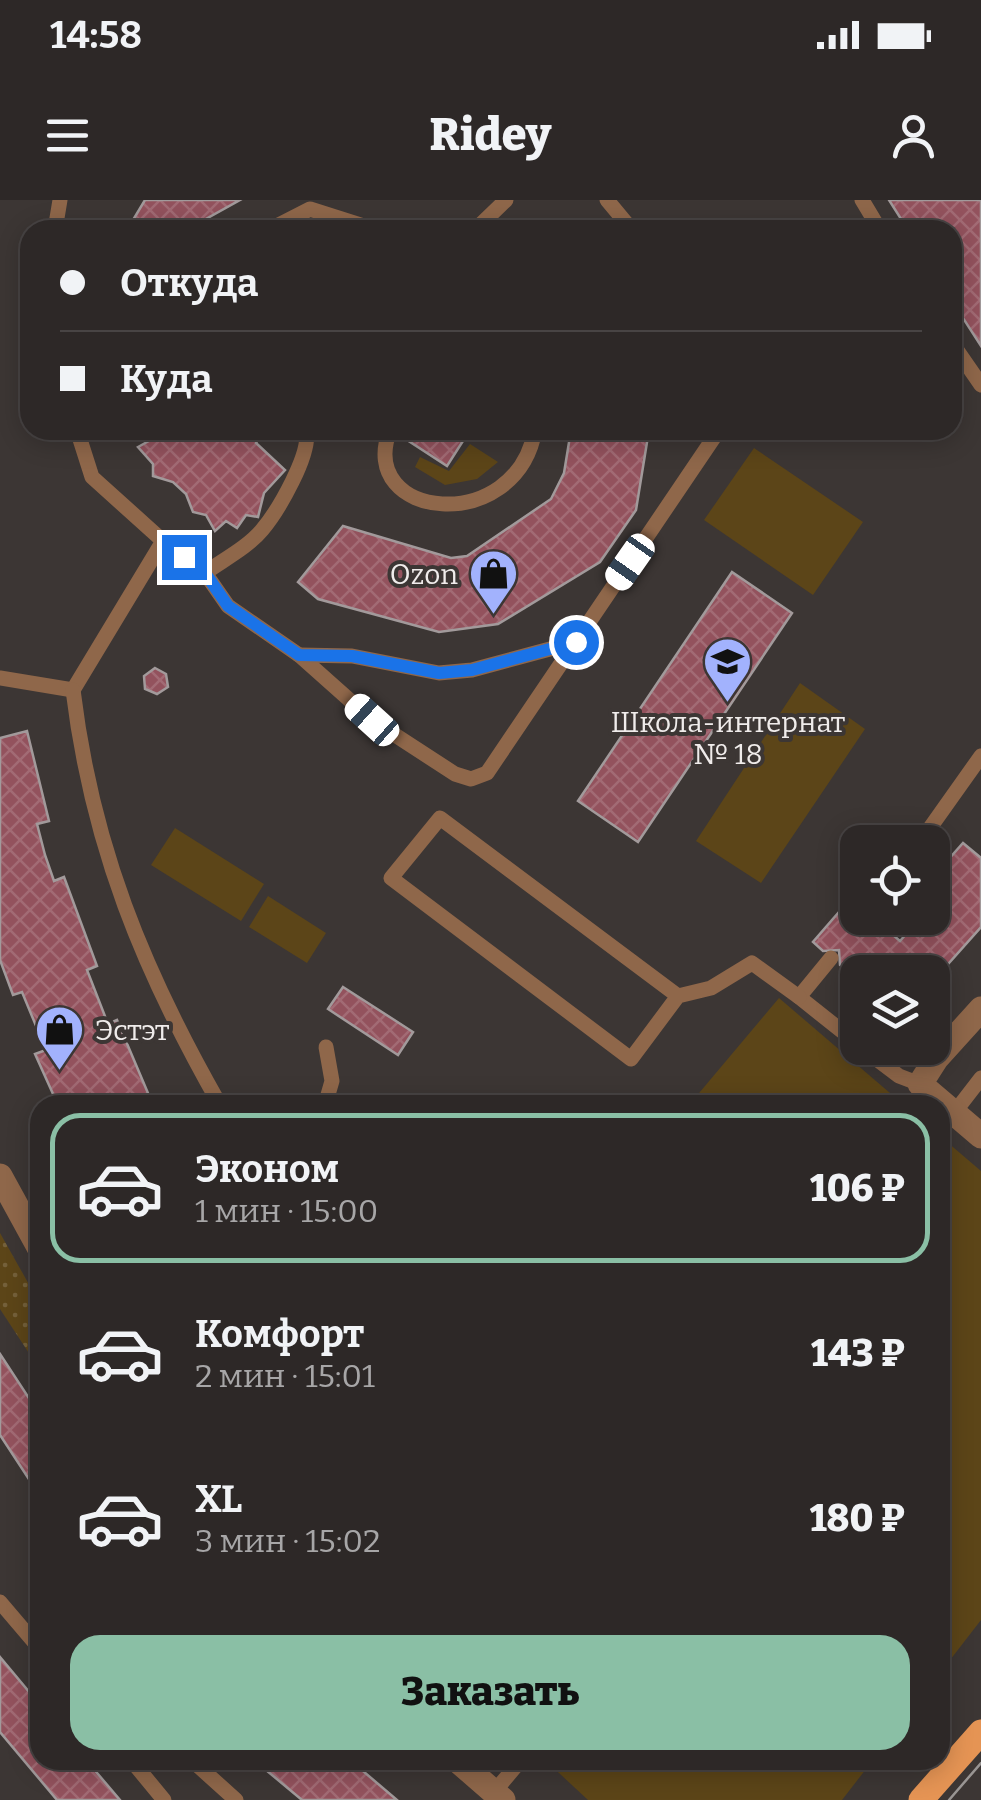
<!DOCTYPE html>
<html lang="ru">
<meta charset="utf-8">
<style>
:root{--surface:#2d2827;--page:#35302f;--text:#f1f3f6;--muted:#a7a6a7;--line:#484444;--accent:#8abfa5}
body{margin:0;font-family:Bitter,serif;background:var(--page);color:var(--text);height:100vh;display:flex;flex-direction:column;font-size:38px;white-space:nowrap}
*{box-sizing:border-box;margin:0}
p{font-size:32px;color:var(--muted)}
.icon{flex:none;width:55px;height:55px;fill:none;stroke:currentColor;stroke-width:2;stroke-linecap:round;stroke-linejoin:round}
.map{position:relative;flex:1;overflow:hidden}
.drawer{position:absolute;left:30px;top:895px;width:920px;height:675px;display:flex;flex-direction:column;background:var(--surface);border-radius:30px;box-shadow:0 5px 25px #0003,0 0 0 2px var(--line)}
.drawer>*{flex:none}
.top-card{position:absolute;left:20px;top:20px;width:942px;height:220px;border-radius:30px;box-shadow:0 5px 25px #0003,0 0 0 2px var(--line);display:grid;align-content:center;height:220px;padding:0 40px;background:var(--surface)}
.tools{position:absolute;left:840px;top:625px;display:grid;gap:20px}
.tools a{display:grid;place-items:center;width:110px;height:110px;border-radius:20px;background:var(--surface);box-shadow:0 5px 25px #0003,0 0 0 2px var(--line);font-size:50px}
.end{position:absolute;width:45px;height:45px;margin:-22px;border:12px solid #1a73e8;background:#fff;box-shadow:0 0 0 5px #fff}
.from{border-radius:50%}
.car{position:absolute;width:30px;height:60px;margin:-30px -15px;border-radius:12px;box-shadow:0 0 8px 2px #0007;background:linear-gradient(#fff 24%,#345 0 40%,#fff 0 76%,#345 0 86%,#fff 0)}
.top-card b{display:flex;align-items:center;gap:35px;height:95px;font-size:38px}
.top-card b+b{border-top:2px solid var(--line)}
.top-card i{width:25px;height:25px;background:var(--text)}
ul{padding:18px 0 0;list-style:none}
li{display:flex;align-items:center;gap:30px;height:150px;margin:0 20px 15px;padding:0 20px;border:5px solid transparent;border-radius:30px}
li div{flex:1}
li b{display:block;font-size:38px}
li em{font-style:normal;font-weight:800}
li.on{border-color:var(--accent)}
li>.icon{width:90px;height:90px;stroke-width:1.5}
.button{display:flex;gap:20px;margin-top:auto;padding:20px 40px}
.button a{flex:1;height:115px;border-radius:30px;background:var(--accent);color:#111;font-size:40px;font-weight:800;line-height:115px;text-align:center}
.status{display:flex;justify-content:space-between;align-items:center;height:70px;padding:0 50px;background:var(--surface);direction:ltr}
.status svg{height:28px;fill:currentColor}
header{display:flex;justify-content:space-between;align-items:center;height:130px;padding:0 40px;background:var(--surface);font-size:45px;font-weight:800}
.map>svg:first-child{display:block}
.grass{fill:url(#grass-dots)}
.park{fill:#5c4518}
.building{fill:url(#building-cross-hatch);stroke:#a29a9b;stroke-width:2.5}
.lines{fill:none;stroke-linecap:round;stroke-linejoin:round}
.service{stroke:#8f674a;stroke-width:15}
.minor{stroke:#8f674a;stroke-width:25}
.primary{stroke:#e59454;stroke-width:25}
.tram{stroke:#999593;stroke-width:2.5}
.route{stroke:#1a73e8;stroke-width:12}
.labels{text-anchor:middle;stroke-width:8;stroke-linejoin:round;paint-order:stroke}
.poi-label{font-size:28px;fill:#f0eceb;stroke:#3c3634;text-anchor:end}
</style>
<div class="status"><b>14:58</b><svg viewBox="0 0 49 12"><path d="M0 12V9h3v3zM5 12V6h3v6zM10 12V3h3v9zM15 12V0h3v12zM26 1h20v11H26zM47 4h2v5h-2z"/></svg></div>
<header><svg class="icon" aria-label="menu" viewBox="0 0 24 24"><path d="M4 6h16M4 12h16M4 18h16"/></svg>Ridey<svg class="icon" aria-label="person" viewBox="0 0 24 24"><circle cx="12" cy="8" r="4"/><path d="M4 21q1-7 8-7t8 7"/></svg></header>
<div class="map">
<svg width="981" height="1600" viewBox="0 0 981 1600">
<defs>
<pattern id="grass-dots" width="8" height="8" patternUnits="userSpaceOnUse" patternTransform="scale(2.5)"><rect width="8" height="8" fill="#5c4518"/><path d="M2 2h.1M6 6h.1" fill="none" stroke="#74603a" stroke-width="1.8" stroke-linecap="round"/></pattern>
<pattern id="building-cross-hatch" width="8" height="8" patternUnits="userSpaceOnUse" patternTransform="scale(2.5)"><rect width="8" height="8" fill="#93525d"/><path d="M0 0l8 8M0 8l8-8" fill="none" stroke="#a26b74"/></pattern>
</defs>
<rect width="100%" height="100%" fill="#3c3634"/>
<!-- grass -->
<path class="grass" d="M 0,1033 L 40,1104 L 40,1170 L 0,1109 Z"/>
<!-- park -->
<g class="park">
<path d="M 470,244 L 498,262 L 477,279 L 445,285 L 415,267 L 420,257 L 449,271 Z"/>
<path d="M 754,248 L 863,322 L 813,395 L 704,320 Z"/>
<path d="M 800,483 L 865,529 L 761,683 L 696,641 Z"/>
<path d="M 175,628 L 264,684 L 241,721 L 151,665 Z"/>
<path d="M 268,696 L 326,733 L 307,763 L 249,727 Z"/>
<path d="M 779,798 L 904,905 L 689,905 Z"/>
<path d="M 940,936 L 981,971 L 981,1420 L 940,1473 Z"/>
<path d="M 545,1560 L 873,1560 L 842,1600 L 588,1600 Z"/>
</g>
<!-- building -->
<g class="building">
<path d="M 145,0 L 240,0 L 186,30 L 127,30 Z"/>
<path d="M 889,0 L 981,0 L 981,146 L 952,101 L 952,30 L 908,30 Z"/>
<path d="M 127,230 L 264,230 L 256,243 L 285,270 L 264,293 L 258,317 L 246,315 L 237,328 L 226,321 L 215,331 L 206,315 L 193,312 L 186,294 L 173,282 L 153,276 L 153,264 L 138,247 L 147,242 Z"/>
<path d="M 401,230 L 470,230 L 447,266 L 401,236 Z"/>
<path d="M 571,230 L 649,230 L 636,310 L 600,362 L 498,424 L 439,432 L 318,399 L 298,382 L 343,326 L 451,358 L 467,356 L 551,299 L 564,273 Z"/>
<path d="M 732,372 L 792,413 L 638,642 L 578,601 Z"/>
<path d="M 155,468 L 166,474 L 168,487 L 157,494 L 145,489 L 144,476 Z"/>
<path d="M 27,531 L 49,621 L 37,624 L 45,655 L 54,681 L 64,677 L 97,766 L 87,770 L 108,824 L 117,820 L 153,905 L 58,905 L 35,854 L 46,850 L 22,792 L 13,795 L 0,760 L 0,538 Z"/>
<path d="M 963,643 L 981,658 L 981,727 L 941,772 L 848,772 L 840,765 L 839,750 L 823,751 L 813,742 L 858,690 L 858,718 L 873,718 L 900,741 L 920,718 L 932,718 L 932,678 Z"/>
<path d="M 343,787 L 413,832 L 398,855 L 328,809 Z"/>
<path d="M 0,1154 L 40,1215 L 40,1296 L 0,1235 Z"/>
<path d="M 0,1457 L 40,1505 L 40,1560 L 86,1560 L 120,1600 L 57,1600 L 0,1532 Z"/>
<path d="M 254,1560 L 350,1560 L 397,1600 L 302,1600 Z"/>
</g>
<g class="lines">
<!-- service -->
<g class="service">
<path d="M 607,0 L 632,30"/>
<path d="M 862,0 L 880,30"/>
<path d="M 55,30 L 60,0"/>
<path d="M 269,30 L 310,9 L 376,30"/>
<path d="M 475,30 L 506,0"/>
<path d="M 952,143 L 981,185"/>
<path d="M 390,230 C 355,320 516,337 535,230"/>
<path d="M 163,341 L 205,373 C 223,360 248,347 262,330 C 278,311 312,253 306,230"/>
<path d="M 205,373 L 228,406 L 299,455 L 372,520 L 455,574 L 471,579 L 487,573 L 719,230"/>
<path d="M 299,455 L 352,456 L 439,473 L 472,470 L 576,442"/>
<path d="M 0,478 L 73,490 L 163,341 L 92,277 L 77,230"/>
<path d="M 73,490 C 92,646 143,770 220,905"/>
<path d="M 920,642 L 981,556"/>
<path d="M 831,758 L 799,797 L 858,844"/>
<path d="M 678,796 L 440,618 L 391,678 L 631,859 L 678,796 L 711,788 L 752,763 L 799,797"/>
<path d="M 862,848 L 899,876 L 920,884"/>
<path d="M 325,905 L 332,881 L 326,847"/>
<path d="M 954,913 L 981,878"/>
<path d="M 0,1402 L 40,1449"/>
<path d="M 131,1560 L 164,1600"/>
<path d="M 196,1564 L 236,1600"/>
<path d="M 494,1592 L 521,1560"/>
</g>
<!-- minor -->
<g class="minor">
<path d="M 981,809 L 936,859 L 920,884 L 981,936"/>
<path d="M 0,976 L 40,1049"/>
<path d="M 457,1560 L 503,1600"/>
</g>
<!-- primary -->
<path class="primary" d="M 921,1600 L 981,1532"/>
<!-- tram -->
<path class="tram" d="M 949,1600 L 981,1563"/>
</g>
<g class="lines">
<!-- route -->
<path class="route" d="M 184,357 L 205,373 L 228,406 L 299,455 L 352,456 L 439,473 L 472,470 L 576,442"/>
</g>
<!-- icons -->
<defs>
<symbol id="shop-pin" viewBox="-11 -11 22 30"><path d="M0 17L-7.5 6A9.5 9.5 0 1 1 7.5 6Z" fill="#a2b2fd" stroke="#3c3634"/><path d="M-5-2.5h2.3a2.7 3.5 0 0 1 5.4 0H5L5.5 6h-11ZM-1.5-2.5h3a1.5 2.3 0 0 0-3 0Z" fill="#111"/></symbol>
<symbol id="school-pin" viewBox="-11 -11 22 30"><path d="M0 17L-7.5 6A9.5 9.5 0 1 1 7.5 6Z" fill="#a2b2fd" stroke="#3c3634"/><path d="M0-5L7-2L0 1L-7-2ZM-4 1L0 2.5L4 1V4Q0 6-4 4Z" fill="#111"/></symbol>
</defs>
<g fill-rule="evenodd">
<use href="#shop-pin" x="466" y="346" width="55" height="75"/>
<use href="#school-pin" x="700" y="434" width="55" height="75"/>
<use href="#shop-pin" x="32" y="802" width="55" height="75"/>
</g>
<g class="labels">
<!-- poi labels -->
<g class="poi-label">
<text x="458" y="384">Ozon</text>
<text x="728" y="532" text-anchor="middle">Школа-интернат<tspan x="728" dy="32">№ 18</tspan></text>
<text x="95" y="840" text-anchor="start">Эстэт</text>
</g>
</g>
</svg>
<div class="tools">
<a><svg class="icon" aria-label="locate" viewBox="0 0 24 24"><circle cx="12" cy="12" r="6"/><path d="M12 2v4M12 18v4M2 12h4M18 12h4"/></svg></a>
<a><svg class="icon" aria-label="layers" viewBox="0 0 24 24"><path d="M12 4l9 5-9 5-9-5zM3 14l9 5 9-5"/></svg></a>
</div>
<i class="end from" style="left:576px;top:442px"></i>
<i class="end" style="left:184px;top:357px"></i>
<i class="car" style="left:630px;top:362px;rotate:215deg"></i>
<i class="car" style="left:372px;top:520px;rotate:312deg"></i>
<div class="top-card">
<b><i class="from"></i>Откуда</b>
<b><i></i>Куда</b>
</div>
<section class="drawer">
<ul>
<li class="on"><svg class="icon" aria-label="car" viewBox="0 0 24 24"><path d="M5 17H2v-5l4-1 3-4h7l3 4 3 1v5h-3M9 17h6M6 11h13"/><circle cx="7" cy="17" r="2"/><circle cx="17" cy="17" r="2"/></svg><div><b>Эконом</b><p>1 мин · 15:00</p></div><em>106 ₽</em></li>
<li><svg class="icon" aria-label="car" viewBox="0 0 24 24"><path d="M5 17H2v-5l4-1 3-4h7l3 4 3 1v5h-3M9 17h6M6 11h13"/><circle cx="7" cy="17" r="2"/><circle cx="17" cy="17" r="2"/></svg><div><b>Комфорт</b><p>2 мин · 15:01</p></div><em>143 ₽</em></li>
<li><svg class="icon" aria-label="car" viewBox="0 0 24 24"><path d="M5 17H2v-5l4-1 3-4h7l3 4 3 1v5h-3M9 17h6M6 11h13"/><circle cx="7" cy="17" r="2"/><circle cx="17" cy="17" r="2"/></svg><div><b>XL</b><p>3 мин · 15:02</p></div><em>180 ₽</em></li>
</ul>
<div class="button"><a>Заказать</a></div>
</section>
</div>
